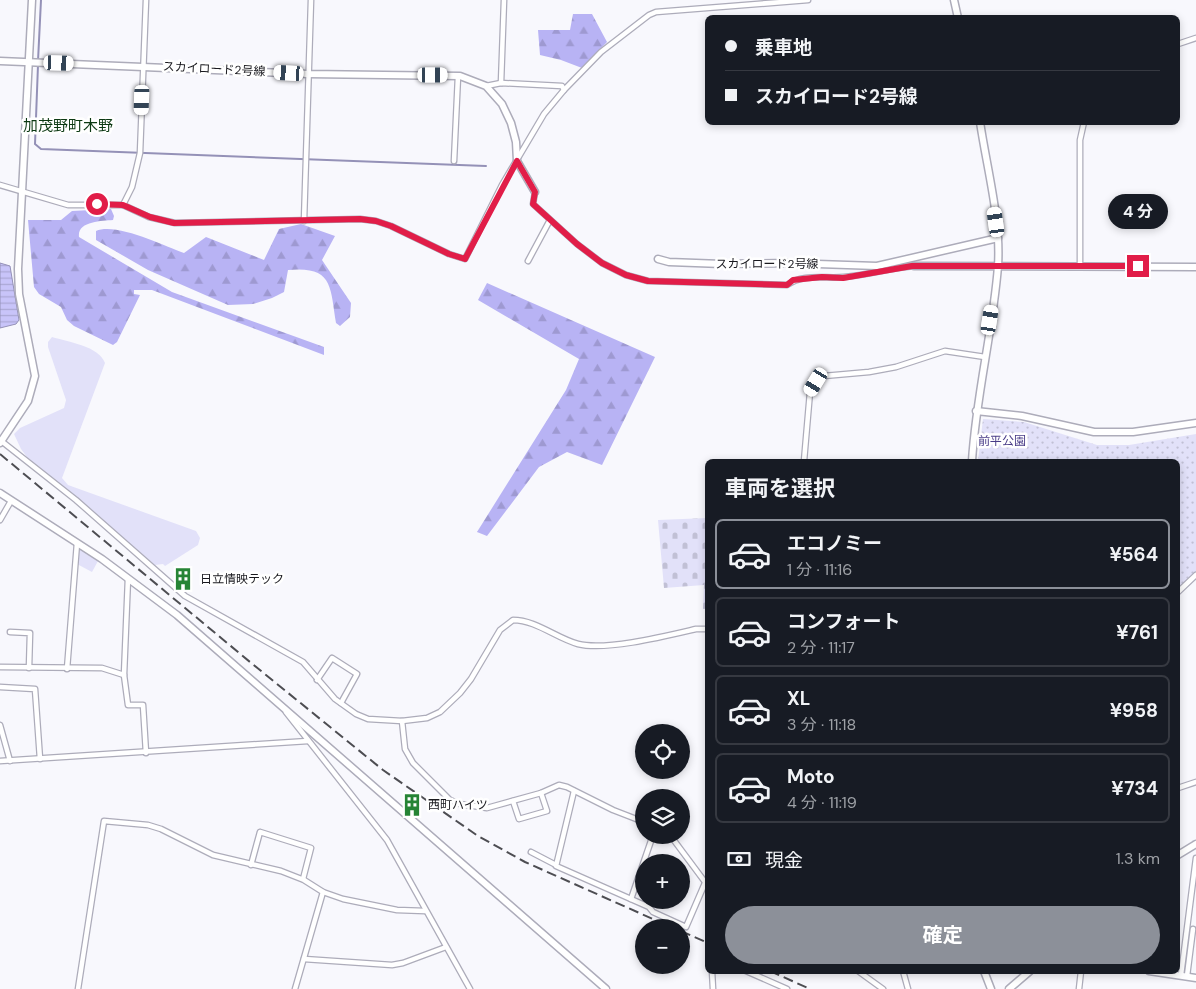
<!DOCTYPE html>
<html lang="ja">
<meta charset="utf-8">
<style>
:root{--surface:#171b24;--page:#242831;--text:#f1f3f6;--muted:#9ea1a6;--line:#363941;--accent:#8c9099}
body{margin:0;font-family:"DM Sans","Noto Sans JP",sans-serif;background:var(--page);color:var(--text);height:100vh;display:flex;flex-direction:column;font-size:19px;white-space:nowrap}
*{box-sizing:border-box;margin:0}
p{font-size:16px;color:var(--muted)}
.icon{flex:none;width:28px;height:28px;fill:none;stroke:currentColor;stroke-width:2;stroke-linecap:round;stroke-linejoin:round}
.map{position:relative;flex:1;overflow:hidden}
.drawer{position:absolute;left:705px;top:459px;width:475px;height:515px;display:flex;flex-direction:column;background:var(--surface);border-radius:8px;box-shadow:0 2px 8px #0003}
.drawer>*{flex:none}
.banner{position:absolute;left:705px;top:15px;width:475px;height:110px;border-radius:8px;box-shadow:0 2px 8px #0003;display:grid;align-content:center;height:110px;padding:0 20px;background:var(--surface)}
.tools{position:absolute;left:635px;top:724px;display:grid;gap:10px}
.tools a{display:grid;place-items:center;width:55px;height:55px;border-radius:50%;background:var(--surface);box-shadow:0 2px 8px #0003;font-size:25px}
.end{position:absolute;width:22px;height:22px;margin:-11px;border:6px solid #e11d48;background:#fff;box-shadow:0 0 0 2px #fff}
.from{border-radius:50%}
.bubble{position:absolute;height:35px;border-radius:18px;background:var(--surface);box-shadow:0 2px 8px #0003;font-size:16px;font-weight:700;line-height:35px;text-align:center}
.car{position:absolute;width:15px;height:30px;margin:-15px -8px;border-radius:6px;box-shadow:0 0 4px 1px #0007;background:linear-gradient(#fff 24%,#345 0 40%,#fff 0 76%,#345 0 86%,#fff 0)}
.banner b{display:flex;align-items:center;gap:18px;height:48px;font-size:19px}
.banner b+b{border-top:1px solid var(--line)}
.banner i{width:12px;height:12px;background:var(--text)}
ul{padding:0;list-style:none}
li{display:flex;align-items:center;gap:15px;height:70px;margin:0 10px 8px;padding:0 10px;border:2px solid var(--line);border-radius:8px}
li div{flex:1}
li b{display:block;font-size:19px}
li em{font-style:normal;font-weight:700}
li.on{border-color:var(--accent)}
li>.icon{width:45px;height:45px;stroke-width:1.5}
h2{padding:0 20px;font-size:22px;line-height:60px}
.pay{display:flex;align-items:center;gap:12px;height:55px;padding:0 20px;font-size:19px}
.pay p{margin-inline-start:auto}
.primary-button{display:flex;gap:10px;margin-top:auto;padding:10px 20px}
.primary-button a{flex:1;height:58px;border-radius:30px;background:var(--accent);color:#fff;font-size:20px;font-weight:700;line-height:58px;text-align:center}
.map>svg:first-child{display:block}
.green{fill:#e2e1f9}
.forest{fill:url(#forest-firs)}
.cemetery{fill:url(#cemetery-stones)}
.park{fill:url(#park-dots)}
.water{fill:url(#water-rules);stroke:#9491b7}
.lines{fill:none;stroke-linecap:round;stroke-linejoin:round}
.stream{stroke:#9491b7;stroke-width:2}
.street-casing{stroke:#adacba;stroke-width:7}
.secondary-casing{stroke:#adacba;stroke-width:9}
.street{stroke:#fff;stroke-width:4.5}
.secondary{stroke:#fff;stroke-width:6}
.rail{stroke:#4d4d52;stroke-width:2;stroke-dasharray:10 5;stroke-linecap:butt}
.route{stroke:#e11d48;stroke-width:6}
.labels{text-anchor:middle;stroke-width:5;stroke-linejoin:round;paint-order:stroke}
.street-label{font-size:12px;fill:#19191e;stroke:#fff}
.park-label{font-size:12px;fill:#483b87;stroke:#fff}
.poi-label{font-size:12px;fill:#19191e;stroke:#fff;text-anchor:start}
.quarter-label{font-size:15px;fill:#0c3913;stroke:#fff}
</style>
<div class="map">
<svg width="1196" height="989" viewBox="0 0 1196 989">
<defs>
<pattern id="forest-firs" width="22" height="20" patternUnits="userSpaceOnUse" patternTransform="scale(1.25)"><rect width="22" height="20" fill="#b8b3f4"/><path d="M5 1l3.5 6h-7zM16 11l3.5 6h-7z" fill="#9e99d1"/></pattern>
<pattern id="cemetery-stones" width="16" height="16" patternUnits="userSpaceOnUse" patternTransform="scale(1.25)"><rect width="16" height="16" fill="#e2e1f9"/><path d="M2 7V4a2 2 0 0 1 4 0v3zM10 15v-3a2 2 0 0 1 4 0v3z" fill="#c1c0d5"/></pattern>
<pattern id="park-dots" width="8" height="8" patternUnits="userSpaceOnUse" patternTransform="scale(1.25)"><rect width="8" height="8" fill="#e2e1f9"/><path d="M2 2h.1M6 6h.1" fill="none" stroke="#c1c0d5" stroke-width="1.8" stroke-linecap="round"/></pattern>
<pattern id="water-rules" width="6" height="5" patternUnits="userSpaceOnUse" patternTransform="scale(1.25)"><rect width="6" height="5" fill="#c8c4f9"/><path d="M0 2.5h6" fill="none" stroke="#aba8d5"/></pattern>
</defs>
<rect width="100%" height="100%" fill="#f8f8fd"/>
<!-- green -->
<g class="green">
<path d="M 52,337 C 68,342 99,346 105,363 L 62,478 L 68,485 L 196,531 L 200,538 L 198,545 L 165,566 L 163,564 L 155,565 L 30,461 L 21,449 L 14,434 L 20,428 L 64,408 L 66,400 L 48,347 L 48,342 Z"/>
<path d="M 80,549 L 98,561 L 92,572 L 77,564 Z"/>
</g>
<!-- forest -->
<g class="forest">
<path d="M 573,14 L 592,14 L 607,42 L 582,68 L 561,60 L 540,55 L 538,30 L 570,30 Z"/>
<path d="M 111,209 L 114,216 L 113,220 C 102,221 77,221 79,237 L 172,292 L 324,347 L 324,355 L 152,290 L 134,290 L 134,294 L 140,295 L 117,342 L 113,345 L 74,326 L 67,320 L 61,307 L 39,294 L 34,287 L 28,220 L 61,220 L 72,211 Z"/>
<path d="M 301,224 L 335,236 L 322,260 L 351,303 L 350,317 L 340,326 L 336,323 C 330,286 333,266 288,270 L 284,292 L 272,298 L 253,304 L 228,305 L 148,270 L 96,240 L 96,231 C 116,222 164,246 184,253 L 206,237 L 264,260 L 279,229 Z"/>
<path d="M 487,283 L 655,357 L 602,465 L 567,452 L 539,467 L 487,536 L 477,532 L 566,390 L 579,359 L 478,300 Z"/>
</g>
<!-- cemetery -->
<path class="cemetery" d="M 707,518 L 708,609 L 703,609 L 704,585 L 664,588 L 658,520 Z"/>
<!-- park -->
<path class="park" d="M 983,419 L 1024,422 L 1097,445 L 1129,445 L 1196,434 L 1196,575 L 1178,592 L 1178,461 L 978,461 Z"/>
<!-- water -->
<path class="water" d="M 0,263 L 10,266 L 19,320 L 16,324 L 0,328 Z"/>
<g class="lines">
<!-- stream -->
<g class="stream">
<path d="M 38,61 L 41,0"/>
<path d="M 38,65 L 35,144 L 41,149 L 486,166"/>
</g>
<defs>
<g id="street">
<path d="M 1178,44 L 1196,38"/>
<path d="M 501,83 L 504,0"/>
<path d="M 564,90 L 601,52 L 649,15 L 656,12 L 808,0"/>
<path d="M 454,161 L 458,76"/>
<path d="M 0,185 L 68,205 L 123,205 L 149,217 L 175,223 L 360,219 L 376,221 L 391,226 L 449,254 L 465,259 L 502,185 L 544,114 L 564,90 L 562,86 L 501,83 L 486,86"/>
<path d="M 535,192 L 533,204 L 577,244 L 602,263 L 626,275 L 648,281 L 787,285 C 803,273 826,279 844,277 C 868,275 891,268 914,266"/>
<path d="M 123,205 L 132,187 L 140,153 L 146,0"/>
<path d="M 304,221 L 311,0"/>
<path d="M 528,261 L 550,220"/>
<path d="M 1080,266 L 1080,140 L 1084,122"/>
<path d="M 0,440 L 76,500 L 185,596 L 303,662 L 335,699 L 356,714 L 368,719 L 402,721 L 427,718 L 440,712 L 460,693 L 471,679 L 500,630 L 513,620 C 536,620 556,638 578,644 C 606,651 666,636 696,629 L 708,629"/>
<path d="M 804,461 L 810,392 L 816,382 L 824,376 L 869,372 L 896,367 L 945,351 L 985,357"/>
<path d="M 0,520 L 11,501"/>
<path d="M 128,578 L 124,675 L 128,705 L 143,705 L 146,753"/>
<path d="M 1178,592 L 1196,575"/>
<path d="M 10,632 L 30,633 L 29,668"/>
<path d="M 0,667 L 102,668 L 124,675"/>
<path d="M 67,669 L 77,543"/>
<path d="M 317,680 L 332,658 L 357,674 L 341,703"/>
<path d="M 0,687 L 35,689 L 40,759"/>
<path d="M 286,712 L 387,840 L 470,989"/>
<path d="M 402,721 L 405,749 L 413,763 L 450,800 L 460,804 L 487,808 L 541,793 L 559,785 L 567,787 L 613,810 L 644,822"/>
<path d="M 0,725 L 10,761"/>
<path d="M 0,761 L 308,741"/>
<path d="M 1178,788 L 1196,782"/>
<path d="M 574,791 L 556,866 L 649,907 L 653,912 L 686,927 L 705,883"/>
<path d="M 513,801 L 519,819 L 547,811 L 541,793"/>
<path d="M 670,835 L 708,886"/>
<path d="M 531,852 L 556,865"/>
<path d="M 251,865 L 260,832 L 311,848 L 303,879"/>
<path d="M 631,899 L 653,835"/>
<path d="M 304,959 L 392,965 L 403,963 L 446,947"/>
<path d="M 712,971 L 713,989"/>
<path d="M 746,971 L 787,989"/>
<path d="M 858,971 L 883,989"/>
<path d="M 903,971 L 908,989"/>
<path d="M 1181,975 L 1196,858"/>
<path d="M 1187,976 L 1193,929"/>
<path d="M 78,989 L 104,821 L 148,825 L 161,829 L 213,855 L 281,871 L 304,880 L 323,892 L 343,899 L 397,910 L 425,911"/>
<path d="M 295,989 L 323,892"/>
<path d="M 1079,989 L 1081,971"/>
</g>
<g id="secondary">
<path d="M 954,0 L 958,18"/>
<path d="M 0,61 L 308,74 L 460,76 L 486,86 L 502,104 L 511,123 L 516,142 L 517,161 L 535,192"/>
<path d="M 658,259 L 669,262 L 722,264 L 788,263 L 877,266 L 998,238"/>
<path d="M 914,266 L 1196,267"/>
<path d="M 976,411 L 1022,416 L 1094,432 L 1133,432 L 1196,423"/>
<path d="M 0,443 L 28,401 L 35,376 L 19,294 L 18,269 L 32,0"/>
<path d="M 972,461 C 976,395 993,331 998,266 C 1001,219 987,169 980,122"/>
<path d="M 0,493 L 102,559 L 177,615 L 606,989"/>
<path d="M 1178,855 L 1196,844"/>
<path d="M 984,971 L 991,989"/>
<path d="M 1149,971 L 1196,978"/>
<path d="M 1009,989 L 1030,971"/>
</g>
</defs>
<!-- street casing -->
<use href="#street" class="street-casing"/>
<!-- secondary casing -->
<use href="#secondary" class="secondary-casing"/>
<!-- street -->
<use href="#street" class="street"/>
<!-- secondary -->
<use href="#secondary" class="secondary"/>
<!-- rail -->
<g class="rail">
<path d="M 0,454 L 250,662 L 383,770 L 478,836 L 525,862 L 673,928"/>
<path d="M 681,931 L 708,943"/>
<path d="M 770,971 L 810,989"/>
</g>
</g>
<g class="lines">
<!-- route -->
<path class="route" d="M 97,204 L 123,205 L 150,217 L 174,223 L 360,219 L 376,221 L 391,226 L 449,254 L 465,259 L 517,161 L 535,192 L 533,204 L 577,244 L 602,263 L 626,275 L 648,281 L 787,285 L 793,280 L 822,277 L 843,278 L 912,266 L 1138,266"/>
</g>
<!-- icons -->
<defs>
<symbol id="building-bare" viewBox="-9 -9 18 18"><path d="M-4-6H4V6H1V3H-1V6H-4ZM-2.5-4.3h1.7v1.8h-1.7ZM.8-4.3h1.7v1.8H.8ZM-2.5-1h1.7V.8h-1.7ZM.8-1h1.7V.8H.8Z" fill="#268435" stroke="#fff" stroke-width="2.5" paint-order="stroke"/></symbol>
</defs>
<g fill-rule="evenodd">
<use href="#building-bare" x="167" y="563" width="32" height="32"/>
<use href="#building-bare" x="396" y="789" width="32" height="32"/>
</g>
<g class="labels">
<!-- street labels -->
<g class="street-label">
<text transform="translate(214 69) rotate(3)" y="4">スカイロード2号線</text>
<text x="767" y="268">スカイロード2号線</text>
</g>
<!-- park labels -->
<g class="park-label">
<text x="1002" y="445">前平公園</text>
</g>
<!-- poi labels -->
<g class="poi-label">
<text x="200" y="583">日立情映テック</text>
<text x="428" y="809">西町ハイツ</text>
</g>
<!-- quarter labels -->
<g class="quarter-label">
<text x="68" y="131">加茂野町木野</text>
</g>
</g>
</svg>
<div class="tools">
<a><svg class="icon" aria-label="locate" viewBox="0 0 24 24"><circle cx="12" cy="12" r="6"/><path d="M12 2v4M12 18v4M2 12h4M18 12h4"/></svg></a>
<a><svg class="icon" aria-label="layers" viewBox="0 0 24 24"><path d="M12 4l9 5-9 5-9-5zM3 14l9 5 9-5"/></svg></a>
<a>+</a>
<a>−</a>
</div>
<i class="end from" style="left:97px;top:204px"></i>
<i class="end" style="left:1138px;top:266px"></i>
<div class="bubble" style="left:1108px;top:194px;width:60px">4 分</div>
<i class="car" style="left:59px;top:63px;rotate:92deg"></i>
<i class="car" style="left:289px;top:73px;rotate:273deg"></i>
<i class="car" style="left:433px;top:75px;rotate:90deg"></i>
<i class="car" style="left:142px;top:100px;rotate:182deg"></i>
<i class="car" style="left:996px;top:222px;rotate:352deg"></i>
<i class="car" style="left:990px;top:320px;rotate:9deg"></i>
<i class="car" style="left:816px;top:382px;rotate:211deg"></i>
<div class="banner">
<b><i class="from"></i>乗車地</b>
<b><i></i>スカイロード2号線</b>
</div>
<section class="drawer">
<h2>車両を選択</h2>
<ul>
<li class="on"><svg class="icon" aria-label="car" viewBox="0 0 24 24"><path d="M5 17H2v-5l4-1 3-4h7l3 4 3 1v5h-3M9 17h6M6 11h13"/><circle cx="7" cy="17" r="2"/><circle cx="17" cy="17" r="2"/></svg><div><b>エコノミー</b><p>1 分 · 11:16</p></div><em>¥564</em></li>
<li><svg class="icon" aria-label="car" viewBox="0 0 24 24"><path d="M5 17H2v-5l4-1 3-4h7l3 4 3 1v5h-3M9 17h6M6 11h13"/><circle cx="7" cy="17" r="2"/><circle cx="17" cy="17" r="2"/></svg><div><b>コンフォート</b><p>2 分 · 11:17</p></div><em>¥761</em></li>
<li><svg class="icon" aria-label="car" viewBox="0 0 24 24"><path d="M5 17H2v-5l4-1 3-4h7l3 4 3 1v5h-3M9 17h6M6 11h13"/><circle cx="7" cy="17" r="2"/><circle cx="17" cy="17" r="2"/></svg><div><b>XL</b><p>3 分 · 11:18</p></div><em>¥958</em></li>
<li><svg class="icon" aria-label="car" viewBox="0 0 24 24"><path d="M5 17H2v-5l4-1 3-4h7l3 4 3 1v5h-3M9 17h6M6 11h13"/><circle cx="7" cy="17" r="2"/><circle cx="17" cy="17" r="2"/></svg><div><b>Moto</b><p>4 分 · 11:19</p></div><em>¥734</em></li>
</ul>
<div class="pay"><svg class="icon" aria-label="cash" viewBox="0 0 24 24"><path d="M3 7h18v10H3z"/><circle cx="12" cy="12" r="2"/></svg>現金<p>1.3 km</p></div>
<div class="primary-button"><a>確定</a></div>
</section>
</div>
